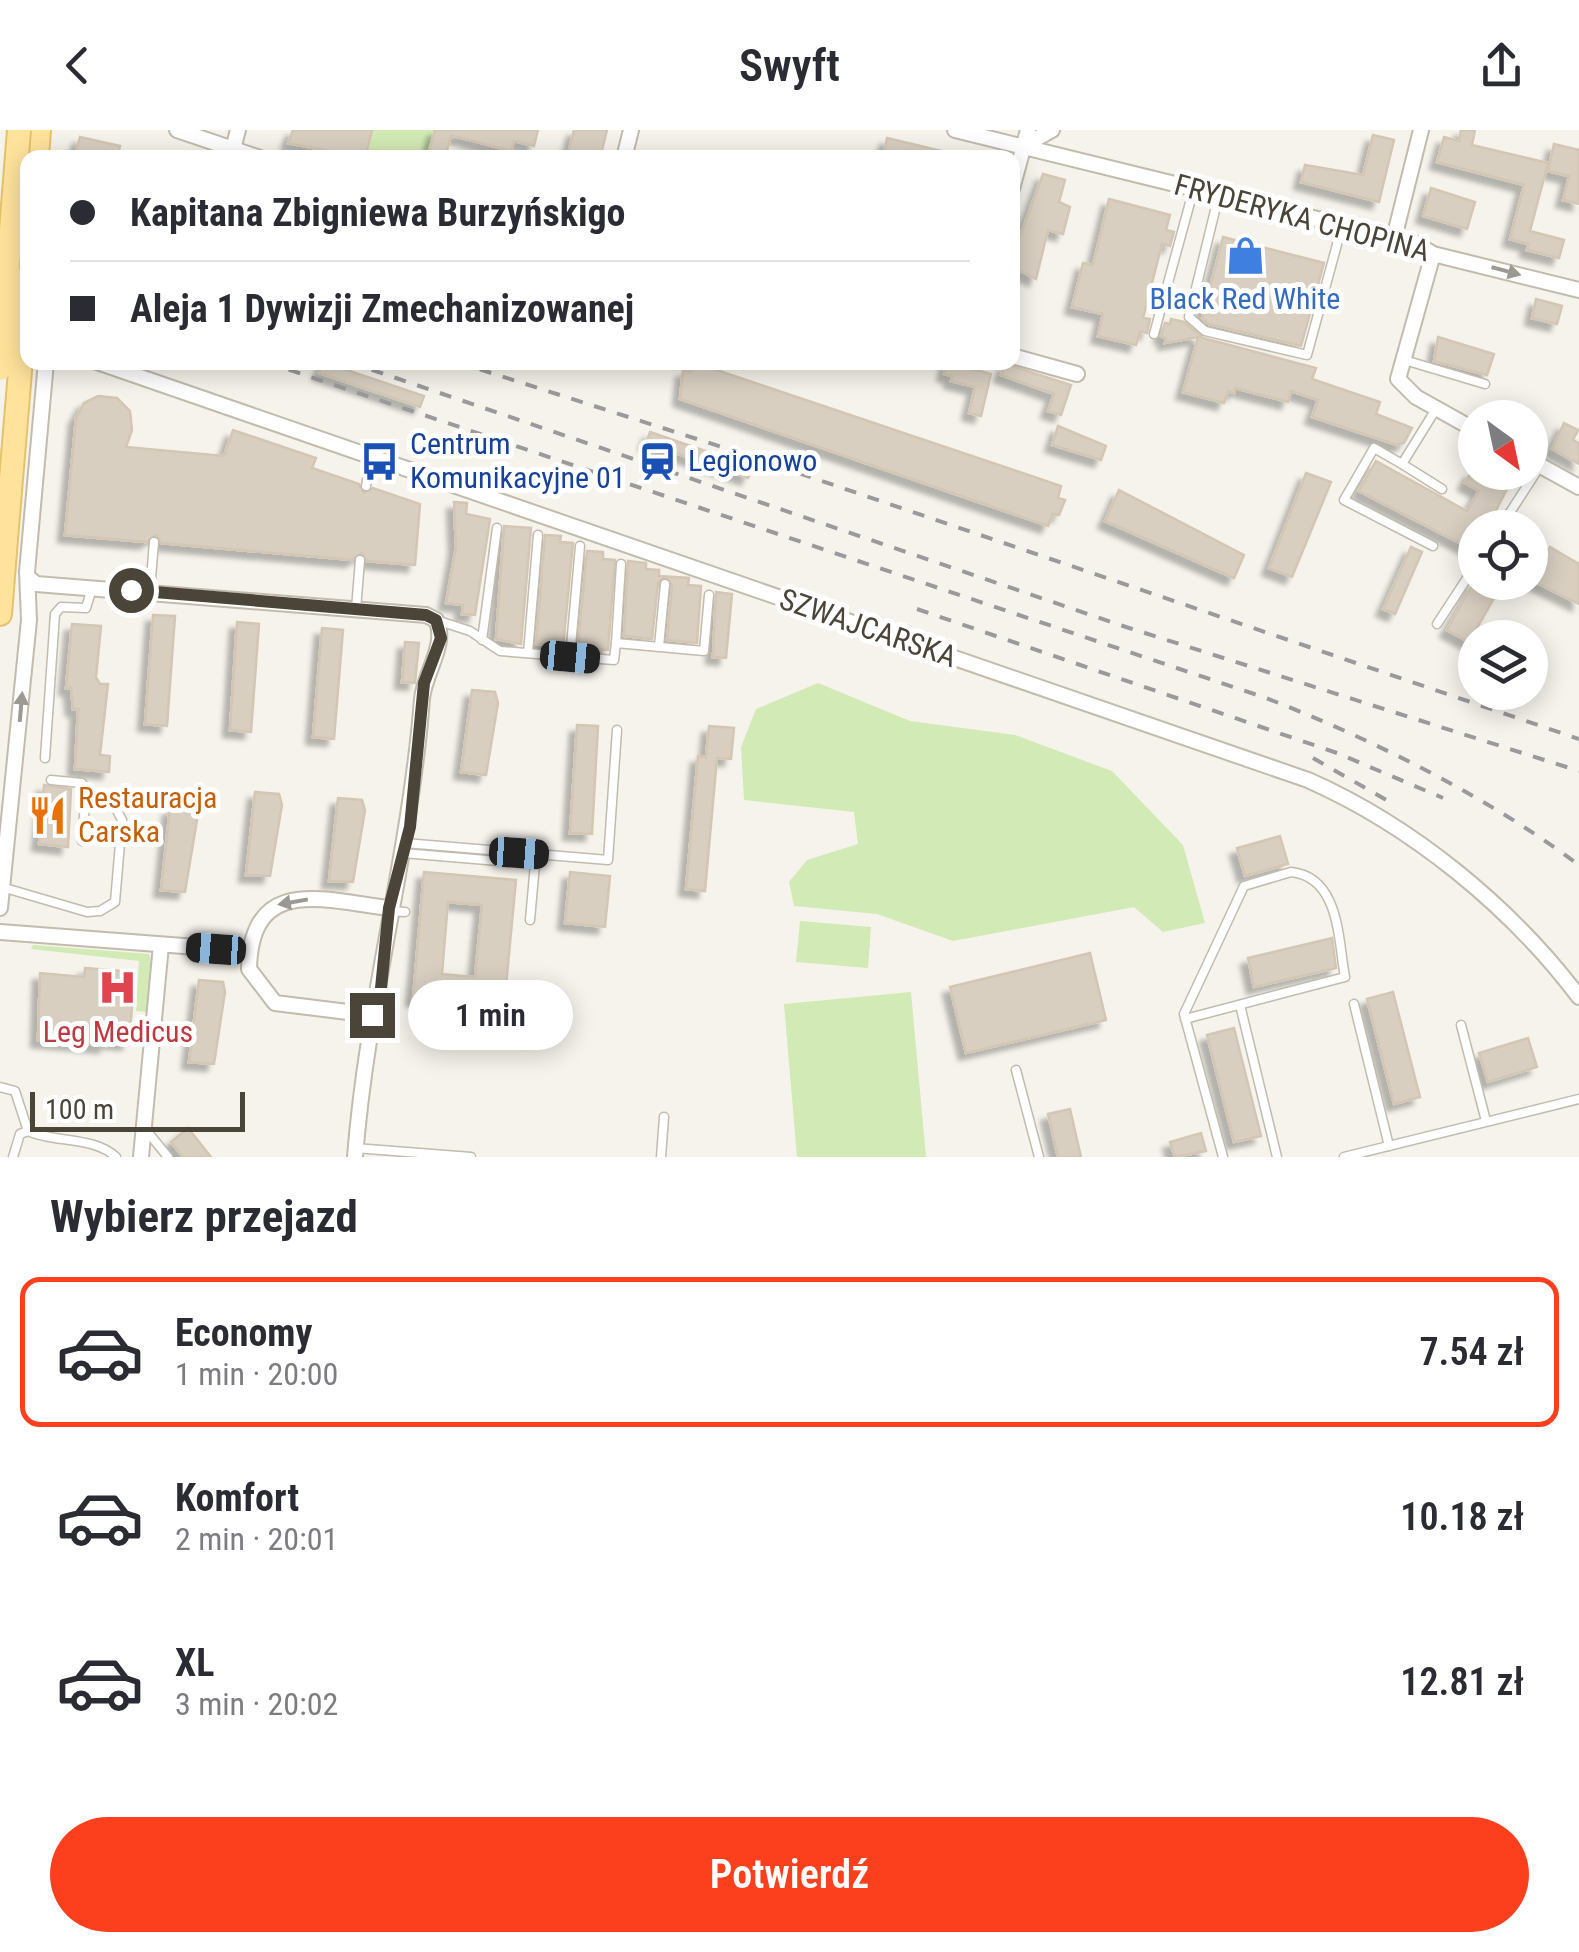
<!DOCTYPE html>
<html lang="pl">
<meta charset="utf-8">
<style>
:root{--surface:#fff;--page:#f2f2f3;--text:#2b2b33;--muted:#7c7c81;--line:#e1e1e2;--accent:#fc3f1d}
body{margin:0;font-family:"Roboto Condensed",sans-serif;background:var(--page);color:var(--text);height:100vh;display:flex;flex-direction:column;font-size:38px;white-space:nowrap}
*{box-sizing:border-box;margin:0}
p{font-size:32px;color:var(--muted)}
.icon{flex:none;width:55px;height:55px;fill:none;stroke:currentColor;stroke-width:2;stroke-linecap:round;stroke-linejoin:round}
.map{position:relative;height:1027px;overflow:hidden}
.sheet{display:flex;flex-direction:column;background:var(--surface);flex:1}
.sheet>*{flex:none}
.hud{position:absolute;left:20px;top:20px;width:1000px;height:220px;border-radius:20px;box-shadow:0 5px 25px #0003;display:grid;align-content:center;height:220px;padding:0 50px;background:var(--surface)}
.needle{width:65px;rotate:147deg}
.controls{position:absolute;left:1458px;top:270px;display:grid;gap:20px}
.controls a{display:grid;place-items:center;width:90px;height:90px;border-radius:50%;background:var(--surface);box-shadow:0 5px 25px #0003;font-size:50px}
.scale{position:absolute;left:30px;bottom:25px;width:215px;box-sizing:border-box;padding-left:10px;border:5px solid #4b4439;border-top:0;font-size:28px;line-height:35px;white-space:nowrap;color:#4b4439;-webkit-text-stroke:8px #fff;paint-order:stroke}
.end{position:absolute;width:45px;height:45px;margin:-22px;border:12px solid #4b4439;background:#fff;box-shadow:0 0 0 5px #fff}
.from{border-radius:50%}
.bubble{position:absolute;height:70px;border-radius:35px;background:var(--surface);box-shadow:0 5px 25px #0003;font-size:32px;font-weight:600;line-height:70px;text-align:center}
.car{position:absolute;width:30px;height:60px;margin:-30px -15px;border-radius:12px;box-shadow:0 0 8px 2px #0007;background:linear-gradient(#222 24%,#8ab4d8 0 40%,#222 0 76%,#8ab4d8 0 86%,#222 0)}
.hud b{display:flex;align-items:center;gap:35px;height:95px;font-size:38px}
.hud b+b{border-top:2px solid var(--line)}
.hud i{width:25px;height:25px;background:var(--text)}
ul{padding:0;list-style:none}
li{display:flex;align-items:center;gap:30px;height:150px;margin:0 20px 15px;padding:0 30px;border:5px solid transparent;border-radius:20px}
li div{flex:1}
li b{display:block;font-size:38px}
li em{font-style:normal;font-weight:600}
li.current{border-color:var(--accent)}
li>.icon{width:90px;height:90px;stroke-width:1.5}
h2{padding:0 50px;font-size:45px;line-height:120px}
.primary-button{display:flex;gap:20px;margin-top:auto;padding:20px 50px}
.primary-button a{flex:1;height:115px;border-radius:60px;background:var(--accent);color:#fff;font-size:40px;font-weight:600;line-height:115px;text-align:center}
header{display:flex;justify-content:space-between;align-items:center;height:130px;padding:0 50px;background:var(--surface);font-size:45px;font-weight:600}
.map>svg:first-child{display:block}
.green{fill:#d2eab5}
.building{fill:#d8cfc1;stroke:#d3c7b4;stroke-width:2.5;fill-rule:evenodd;filter:url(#shadow)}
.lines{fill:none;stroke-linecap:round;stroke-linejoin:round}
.service-casing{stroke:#c2bbae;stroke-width:11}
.minor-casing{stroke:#c2bbae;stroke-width:18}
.primary-casing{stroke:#e6c16a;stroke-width:26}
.service{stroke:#fff;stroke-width:8}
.minor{stroke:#fff;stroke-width:14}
.primary{stroke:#ffe39c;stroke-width:22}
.rail{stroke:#9a9a9a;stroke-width:4;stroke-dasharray:12 12;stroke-linecap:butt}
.primary-bridge-casing{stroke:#e6c16a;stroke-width:26;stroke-linecap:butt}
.primary-bridge{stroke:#ffe39c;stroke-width:22}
.oneway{fill:#9c9892}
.route{stroke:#4b4439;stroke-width:12}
.labels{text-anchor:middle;stroke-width:10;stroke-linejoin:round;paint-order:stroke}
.street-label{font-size:30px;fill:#4b4439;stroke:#fff}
.shop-label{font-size:30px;fill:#366cbe;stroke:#fff}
.transit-label{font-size:30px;fill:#164399;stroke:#fff;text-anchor:start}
.food-label{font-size:30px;fill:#c56008;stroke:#fff;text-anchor:start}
.health-label{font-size:30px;fill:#be3a42;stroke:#fff}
</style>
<header><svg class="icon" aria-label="back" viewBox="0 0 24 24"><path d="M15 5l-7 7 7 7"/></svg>Swyft<svg class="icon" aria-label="share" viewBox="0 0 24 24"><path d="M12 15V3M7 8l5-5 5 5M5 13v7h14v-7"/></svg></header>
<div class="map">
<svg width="1579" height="1027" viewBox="0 0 1579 1027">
<defs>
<filter id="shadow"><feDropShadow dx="-7" dy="7" stdDeviation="2.5" flood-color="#0004"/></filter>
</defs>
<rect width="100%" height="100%" fill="#f6f3ec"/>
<!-- green -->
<g class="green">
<path d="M 372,0 L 435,0 L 427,27 L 365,28 Z"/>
<path d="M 818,553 L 910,591 L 1015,605 L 1112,641 L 1183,715 L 1205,793 L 1163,802 L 1134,777 L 953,811 L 877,784 L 794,776 L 789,752 L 807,730 L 858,714 L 854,682 L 744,670 L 741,617 L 756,579 Z"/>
<path d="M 800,791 L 871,797 L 868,838 L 796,832 Z"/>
<path d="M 33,815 L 149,824 L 152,833 L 148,882 L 136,881 L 139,831 L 31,819 Z"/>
<path d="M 911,862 L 926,1027 L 797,1027 L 784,874 Z"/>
</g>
<!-- building -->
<g class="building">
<path d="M 293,0 L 372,0 L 365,28 L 288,13 Z"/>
<path d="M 435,0 L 538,0 L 534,16 L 514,11 L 511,21 L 451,5 L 445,28 L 427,28 Z"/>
<path d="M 574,0 L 607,0 L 600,28 L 567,28 Z"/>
<path d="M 1461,0 L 1475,0 L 1472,15 L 1548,33 L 1530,101 L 1564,110 L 1559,128 L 1527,120 L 1528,114 L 1510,109 L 1524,55 L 1437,32 L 1444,7 L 1459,11 Z"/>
<path d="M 1373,5 L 1394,10 L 1379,72 L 1301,52 L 1305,35 L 1363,45 Z"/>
<path d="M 80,7 L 120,16 L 117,28 L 76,21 Z"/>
<path d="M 887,8 L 950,23 L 950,28 L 883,28 Z"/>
<path d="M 1554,14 L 1579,20 L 1579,74 L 1563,70 L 1569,46 L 1548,41 Z"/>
<path d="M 1043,44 L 1065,50 L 1059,72 L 1070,77 L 1063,104 L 1048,100 L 1036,149 L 1015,138 L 1018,124 L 1014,123 Z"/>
<path d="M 1431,58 L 1475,72 L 1467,99 L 1423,86 Z"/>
<path d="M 1109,69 L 1170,85 L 1166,100 L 1174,102 L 1170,116 L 1162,114 L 1143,188 L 1150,189 L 1147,203 L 1140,201 L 1136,215 L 1098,206 L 1103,184 L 1072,177 L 1083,133 L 1093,135 Z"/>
<path d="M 1223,107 L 1324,133 L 1301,216 L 1209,194 L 1202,188 Z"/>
<path d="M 1536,169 L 1562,176 L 1557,194 L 1532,188 Z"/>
<path d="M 1171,189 L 1184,192 L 1203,208 L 1316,238 L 1312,249 L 1380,272 L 1376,284 L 1412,298 L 1404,313 L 1397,315 L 1312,287 L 1318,270 L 1291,261 L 1288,272 L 1235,258 L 1234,263 L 1228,261 L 1224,273 L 1183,262 L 1198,207 L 1165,213 L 1166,208 L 1161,206 L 1165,193 L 1170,194 Z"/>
<path d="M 1438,207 L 1494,224 L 1487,245 L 1434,231 Z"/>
<path d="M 323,232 L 424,266 L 420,277 L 319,243 Z"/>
<path d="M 693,232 L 1061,356 L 1058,368 L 1065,370 L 1059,385 L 1053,384 L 1048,396 L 680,269 L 683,240 L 690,242 Z"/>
<path d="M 947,232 L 969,234 L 968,238 L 991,244 L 981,286 L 969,283 L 975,257 L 951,251 L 952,246 L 944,244 Z"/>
<path d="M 1005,234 L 1071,255 L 1061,285 L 1048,281 L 1054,264 L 1001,245 Z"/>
<path d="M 98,266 L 117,268 L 130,281 L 132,300 L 126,317 L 224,326 L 233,300 L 316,328 L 312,338 L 359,354 L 364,363 L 373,358 L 420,374 L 415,435 L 367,431 L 362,423 L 352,430 L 161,413 L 156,405 L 146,412 L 65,405 L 76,288 L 84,273 Z"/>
<path d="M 1564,293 L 1578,300 L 1573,310 L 1579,313 L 1579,334 L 1552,319 Z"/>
<path d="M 1058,296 L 1106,316 L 1101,330 L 1052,315 Z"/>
<path d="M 650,302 L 752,337 L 748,348 L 646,313 Z"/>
<path d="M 1376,331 L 1467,381 L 1479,361 L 1465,353 L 1471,342 L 1500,342 L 1512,349 L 1487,398 L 1475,398 L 1475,421 L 1359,361 Z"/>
<path d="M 1306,343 L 1331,352 L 1292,447 L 1269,438 Z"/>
<path d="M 1119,360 L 1244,425 L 1234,448 L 1105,391 Z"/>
<path d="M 454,372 L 467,373 L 466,384 L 490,389 L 475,485 L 462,484 L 463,475 L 446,473 L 456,417 Z"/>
<path d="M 504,396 L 531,398 L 521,514 L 496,509 Z"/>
<path d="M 545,405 L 561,406 L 560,412 L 573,413 L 563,517 L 536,514 Z"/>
<path d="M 1411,417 L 1422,422 L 1395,484 L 1383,479 Z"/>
<path d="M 1550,417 L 1579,434 L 1579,474 L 1531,450 Z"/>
<path d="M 587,421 L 603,422 L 603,429 L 615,430 L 608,520 L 578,518 Z"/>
<path d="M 628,431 L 646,433 L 646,439 L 659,440 L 659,446 L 689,448 L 688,455 L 701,456 L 697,513 L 667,510 L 672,455 L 665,447 L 658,453 L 652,509 L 624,506 Z"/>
<path d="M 1474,452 L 1503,452 L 1469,512 L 1447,500 Z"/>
<path d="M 716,462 L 732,464 L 726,528 L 713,527 Z"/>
<path d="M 153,485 L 175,486 L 167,596 L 145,594 Z"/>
<path d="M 237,492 L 259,494 L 251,602 L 230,600 Z"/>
<path d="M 72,494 L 101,496 L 96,547 L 100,554 L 108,554 L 100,625 L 110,626 L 109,642 L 75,639 L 78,579 L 73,579 L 71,558 L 66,558 Z"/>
<path d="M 322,498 L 343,500 L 334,609 L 313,607 Z"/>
<path d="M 405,512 L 419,513 L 415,553 L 402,552 Z"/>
<path d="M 472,560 L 495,562 L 498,573 L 486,645 L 461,642 Z"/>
<path d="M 577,595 L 598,596 L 592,704 L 570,703 Z"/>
<path d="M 709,596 L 734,598 L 731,629 L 717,628 L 705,761 L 686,759 L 698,626 L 706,627 Z"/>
<path d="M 44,655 L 71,659 L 68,717 L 39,714 Z"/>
<path d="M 255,662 L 279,664 L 282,675 L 270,746 L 246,745 Z"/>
<path d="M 338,668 L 362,670 L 365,680 L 353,752 L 329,751 Z"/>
<path d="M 170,678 L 194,679 L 197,690 L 185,762 L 161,760 Z"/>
<path d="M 1280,706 L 1288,734 L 1245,746 L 1237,718 Z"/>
<path d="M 424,742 L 516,750 L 504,877 L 413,869 ZM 448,772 L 482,775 L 475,847 L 442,844 Z"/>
<path d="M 570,742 L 610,746 L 605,797 L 565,793 Z"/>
<path d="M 1332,808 L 1336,838 L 1254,857 L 1248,828 Z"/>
<path d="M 1090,823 L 1106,890 L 966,923 L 950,857 Z"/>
<path d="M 85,838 L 135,842 L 129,913 L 106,911 L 106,916 L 38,910 L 40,843 L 84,847 Z"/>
<path d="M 199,850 L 223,852 L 225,862 L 214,934 L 189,932 Z"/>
<path d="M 1393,862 L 1420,967 L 1394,974 L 1367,869 Z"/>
<path d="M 1234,898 L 1261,1006 L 1234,1012 L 1207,905 Z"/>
<path d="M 1528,908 L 1537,937 L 1488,952 L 1479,923 Z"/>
<path d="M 1070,979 L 1081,1027 L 1058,1027 L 1048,984 Z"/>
<path d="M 188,998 L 211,1027 L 183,1027 L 171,1012 Z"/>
<path d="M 1201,1003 L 1206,1021 L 1175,1027 L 1170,1012 Z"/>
</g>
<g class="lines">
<defs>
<g id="service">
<path d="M 1219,64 L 1189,187 L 1205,201 L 1307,225 L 1342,96"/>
<path d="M 1154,204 L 1194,58"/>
<path d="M 1401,229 L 1485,254"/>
<path d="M 1402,334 L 1442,359"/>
<path d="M 366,356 L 371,328"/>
<path d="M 1500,398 L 1540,336"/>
<path d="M 1433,416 L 1344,370 L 1374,318 L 1402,334 L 1436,279"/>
<path d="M 150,461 L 154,412"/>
<path d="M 356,479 L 360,430"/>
<path d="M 436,490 L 470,501 L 500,521 L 614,530 L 616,513 L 704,521 L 709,465"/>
<path d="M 1437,494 L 1475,436"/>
<path d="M 482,510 L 497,398"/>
<path d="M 616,513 L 621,434"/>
<path d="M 659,516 L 665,454"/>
<path d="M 528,523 L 538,405"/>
<path d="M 570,527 L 580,416"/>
<path d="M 45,628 L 55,484 L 61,477 L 86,478 L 92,458"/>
<path d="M 51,650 L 82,653 L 86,662"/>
<path d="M 405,713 L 608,730 L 617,600"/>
<path d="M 403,723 L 535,734 L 530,790"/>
<path d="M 5,758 L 87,782 L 100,781 L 115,772 L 122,690 L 110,667 L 86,662 L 82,711"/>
<path d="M 388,781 L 405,782"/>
<path d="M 1354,874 L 1389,1016"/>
<path d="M 1240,875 L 1277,1027"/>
<path d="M 1185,889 L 1345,847 C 1338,810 1340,747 1291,742 L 1244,756 L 1184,884 L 1223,1027"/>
<path d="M 1461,895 L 1486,991"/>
<path d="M 1016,940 L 1039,1027"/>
<path d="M 0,957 L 15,961 L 28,1001"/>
<path d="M 146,1000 L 168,1027"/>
<path d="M 355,1018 L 471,1027"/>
<path d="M 13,1027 L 20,1004 L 28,1001 C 54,1013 94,1006 116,1027"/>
<path d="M 661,1027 L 664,987"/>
<path d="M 1344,1027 L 1579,969"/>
</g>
<g id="minor">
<path d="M 177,0 L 260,28"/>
<path d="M 955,0 L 1415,113 L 1433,124 L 1579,160"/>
<path d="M 1027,14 L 1052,0"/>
<path d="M 233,19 L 238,0"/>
<path d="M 624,28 L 631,0"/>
<path d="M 1012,59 L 1028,0"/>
<path d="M 1394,108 L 1421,0"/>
<path d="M 1433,124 L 1398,249 L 1416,267 L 1475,300"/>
<path d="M 1012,226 L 1077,244"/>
<path d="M 97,232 L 1308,650 C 1412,696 1510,776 1579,867"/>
<path d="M 1530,330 L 1579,357"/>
<path d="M 30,449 L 36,454 L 426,485 L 436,490 C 448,513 424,544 422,569 C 410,724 367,872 355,1027"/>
<path d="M 0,778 L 29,490 L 27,442 L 46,232"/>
<path d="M 0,802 L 249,821"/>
<path d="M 372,885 L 275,873 L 249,839 C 251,745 323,770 389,778"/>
<path d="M 141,1027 L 161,815"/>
</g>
<g id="primary">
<path d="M 37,28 L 39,0"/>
<path d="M 0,484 L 6,409"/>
</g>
</defs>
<!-- service casing -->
<use href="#service" class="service-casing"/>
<!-- minor casing -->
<use href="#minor" class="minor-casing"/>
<!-- primary casing -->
<use href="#primary" class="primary-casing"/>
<!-- service -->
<use href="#service" class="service"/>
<!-- minor -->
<use href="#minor" class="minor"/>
<!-- primary -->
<use href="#primary" class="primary"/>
<!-- rail -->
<g class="rail">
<path d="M 0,89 L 28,99"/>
<path d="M 0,113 L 28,123"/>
<path d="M 0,139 L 28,148"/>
<path d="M 266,232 L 1266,568 C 1374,610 1486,666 1579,735"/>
<path d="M 349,232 L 1126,497 L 1579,641"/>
<path d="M 457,232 L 725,318 L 1579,609"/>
<path d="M 917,479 L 1337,623 L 1443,668"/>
<path d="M 1313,628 L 1395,675"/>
</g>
<defs>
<g id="primary-bridge">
<path d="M 0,239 L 19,0"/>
<path d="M 6,409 L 28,146"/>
</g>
</defs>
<!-- primary-bridge casing -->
<use href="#primary-bridge" class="primary-bridge-casing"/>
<!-- primary-bridge -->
<use href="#primary-bridge" class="primary-bridge"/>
</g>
<!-- one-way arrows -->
<defs><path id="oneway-solid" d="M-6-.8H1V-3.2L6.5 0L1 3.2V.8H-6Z" transform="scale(2.5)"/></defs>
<g class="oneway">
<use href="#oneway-solid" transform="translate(1506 141) rotate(15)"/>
<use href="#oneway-solid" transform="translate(21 577) rotate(-85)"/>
<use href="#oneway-solid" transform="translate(293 772) rotate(170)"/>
</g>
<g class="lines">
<!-- route -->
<path class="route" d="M 131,460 L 426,485 L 436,490 L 441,508 L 424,553 L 410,697 L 389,778 L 380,868 L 372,885"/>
</g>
<!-- icons -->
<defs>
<symbol id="shop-bare" viewBox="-9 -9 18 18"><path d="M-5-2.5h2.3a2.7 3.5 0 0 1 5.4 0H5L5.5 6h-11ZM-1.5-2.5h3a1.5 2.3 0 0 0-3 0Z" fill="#3f7fe0" stroke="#fff" stroke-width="2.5" paint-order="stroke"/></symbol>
<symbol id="bus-bare" viewBox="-9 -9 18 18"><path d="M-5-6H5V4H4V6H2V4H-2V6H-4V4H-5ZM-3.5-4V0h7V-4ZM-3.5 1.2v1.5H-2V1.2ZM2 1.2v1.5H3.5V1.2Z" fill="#1a4fb4" stroke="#fff" stroke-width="2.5" paint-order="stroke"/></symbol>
<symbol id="station-bare" viewBox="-9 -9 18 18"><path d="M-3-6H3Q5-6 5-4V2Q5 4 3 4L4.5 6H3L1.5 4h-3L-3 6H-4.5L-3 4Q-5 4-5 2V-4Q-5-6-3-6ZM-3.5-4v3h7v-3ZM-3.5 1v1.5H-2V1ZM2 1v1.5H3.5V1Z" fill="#1a4fb4" stroke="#fff" stroke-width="2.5" paint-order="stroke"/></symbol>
<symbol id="restaurant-bare" viewBox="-9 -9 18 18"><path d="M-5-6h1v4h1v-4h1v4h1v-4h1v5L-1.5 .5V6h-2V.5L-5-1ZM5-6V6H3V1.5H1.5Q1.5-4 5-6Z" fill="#e8710a" stroke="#fff" stroke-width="2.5" paint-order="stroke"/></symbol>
<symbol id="hospital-bare" viewBox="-9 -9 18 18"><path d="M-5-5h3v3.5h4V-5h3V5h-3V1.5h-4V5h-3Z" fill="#e0444e" stroke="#fff" stroke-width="2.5" paint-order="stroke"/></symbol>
</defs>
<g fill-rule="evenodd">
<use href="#shop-bare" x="1218" y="98" width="55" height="55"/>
<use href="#bus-bare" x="352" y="304" width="55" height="55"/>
<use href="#station-bare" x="630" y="304" width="55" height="55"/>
<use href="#restaurant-bare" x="20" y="658" width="55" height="55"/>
<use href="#hospital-bare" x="90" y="830" width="55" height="55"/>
</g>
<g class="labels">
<!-- street labels -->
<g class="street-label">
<text transform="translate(1302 88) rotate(15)" y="10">FRYDERYKA CHOPINA</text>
<text transform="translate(868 498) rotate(19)" y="10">SZWAJCARSKA</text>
</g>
<!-- shop labels -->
<g class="shop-label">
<text x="1245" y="179">Black Red White</text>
</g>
<!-- transit labels -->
<g class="transit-label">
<text x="410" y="324">Centrum<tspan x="410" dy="34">Komunikacyjne 01</tspan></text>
<text x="688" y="341">Legionowo</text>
</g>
<!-- food labels -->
<g class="food-label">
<text x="78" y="678">Restauracja<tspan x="78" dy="34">Carska</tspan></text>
</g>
<!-- health labels -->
<g class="health-label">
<text x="118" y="912">Leg Medicus</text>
</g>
</g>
</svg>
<div class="controls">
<a><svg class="needle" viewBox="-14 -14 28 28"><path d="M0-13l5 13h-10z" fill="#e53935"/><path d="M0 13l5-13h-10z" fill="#7c7c81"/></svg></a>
<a><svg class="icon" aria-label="locate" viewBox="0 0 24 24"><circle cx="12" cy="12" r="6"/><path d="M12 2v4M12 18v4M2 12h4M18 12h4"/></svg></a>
<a><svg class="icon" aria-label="layers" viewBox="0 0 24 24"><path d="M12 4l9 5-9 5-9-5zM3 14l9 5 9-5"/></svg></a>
</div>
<div class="scale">100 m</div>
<i class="end from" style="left:131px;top:460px"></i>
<i class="end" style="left:372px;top:885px"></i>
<div class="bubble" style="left:408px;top:850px;width:165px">1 min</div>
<i class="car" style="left:570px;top:527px;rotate:95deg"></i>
<i class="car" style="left:519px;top:723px;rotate:94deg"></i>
<i class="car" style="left:216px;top:819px;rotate:274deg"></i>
<div class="hud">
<b><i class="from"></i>Kapitana Zbigniewa Burzyńskigo</b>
<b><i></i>Aleja 1 Dywizji Zmechanizowanej</b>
</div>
</div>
<section class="sheet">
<h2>Wybierz przejazd</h2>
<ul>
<li class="current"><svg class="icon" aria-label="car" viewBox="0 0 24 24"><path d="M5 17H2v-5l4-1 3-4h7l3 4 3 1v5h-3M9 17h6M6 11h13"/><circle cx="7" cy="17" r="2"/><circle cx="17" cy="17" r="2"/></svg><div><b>Economy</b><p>1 min · 20:00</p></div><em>7.54 zł</em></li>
<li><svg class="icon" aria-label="car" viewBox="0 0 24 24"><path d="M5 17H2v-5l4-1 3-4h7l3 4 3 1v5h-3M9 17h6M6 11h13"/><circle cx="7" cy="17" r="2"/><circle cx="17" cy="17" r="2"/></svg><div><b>Komfort</b><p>2 min · 20:01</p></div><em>10.18 zł</em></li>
<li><svg class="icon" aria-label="car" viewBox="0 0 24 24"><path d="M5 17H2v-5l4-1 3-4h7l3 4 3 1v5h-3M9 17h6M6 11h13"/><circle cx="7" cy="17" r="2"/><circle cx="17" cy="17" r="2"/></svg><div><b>XL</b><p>3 min · 20:02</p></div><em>12.81 zł</em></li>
</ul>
<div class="primary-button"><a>Potwierdź</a></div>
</section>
